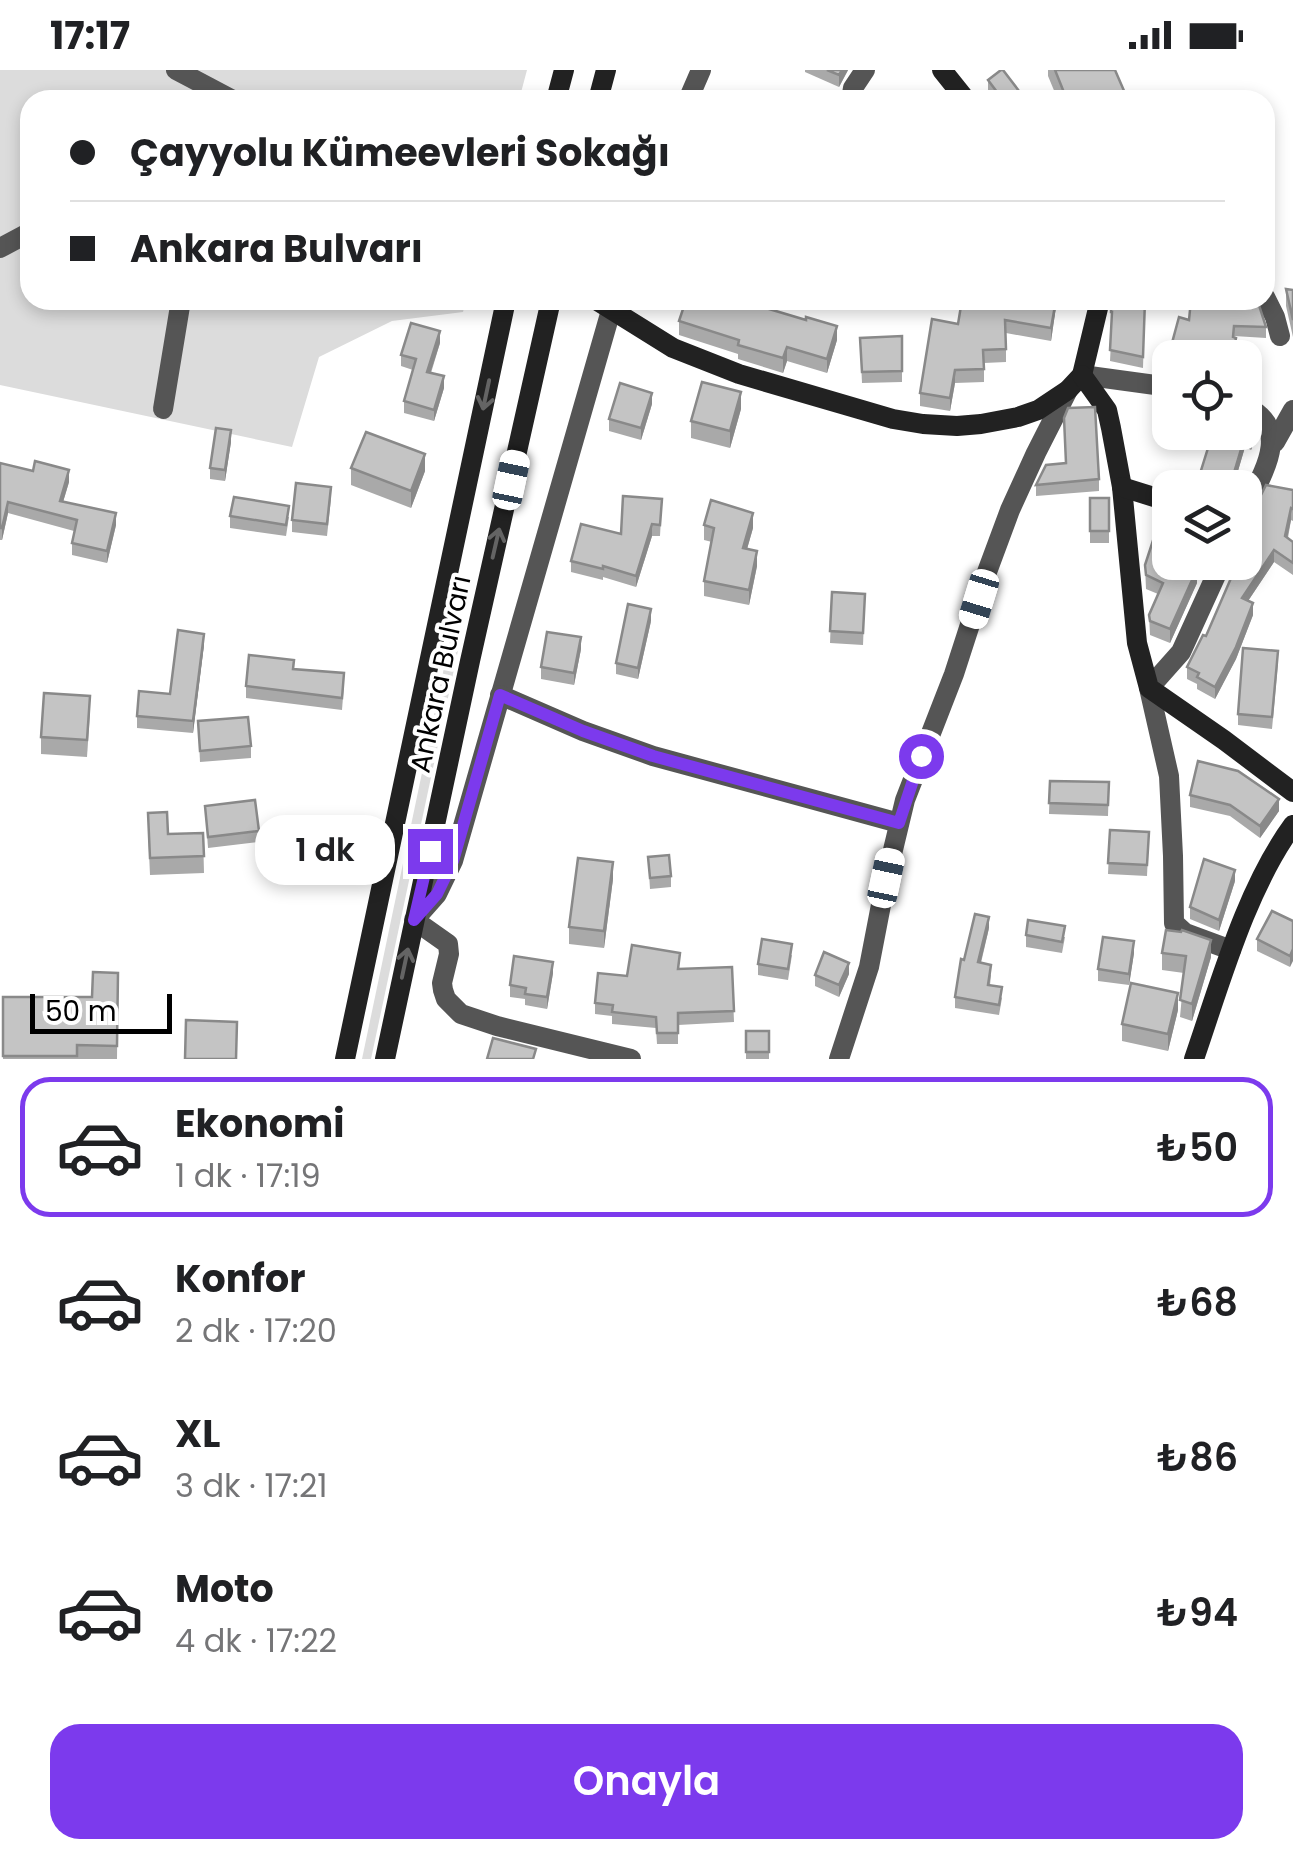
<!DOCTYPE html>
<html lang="tr">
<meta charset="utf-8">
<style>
:root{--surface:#fff;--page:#f6f6f6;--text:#202124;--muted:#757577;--line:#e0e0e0;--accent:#7c3aed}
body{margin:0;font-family:Poppins,sans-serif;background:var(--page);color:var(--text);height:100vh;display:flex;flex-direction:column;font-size:38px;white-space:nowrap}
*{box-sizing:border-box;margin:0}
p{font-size:32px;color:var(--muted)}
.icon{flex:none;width:55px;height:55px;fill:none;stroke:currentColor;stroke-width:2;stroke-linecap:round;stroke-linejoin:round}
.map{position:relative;height:989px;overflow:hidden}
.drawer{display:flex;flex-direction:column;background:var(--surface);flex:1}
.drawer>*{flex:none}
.top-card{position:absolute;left:20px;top:20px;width:1255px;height:220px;border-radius:30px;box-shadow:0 5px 15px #0003;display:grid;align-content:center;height:220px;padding:0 50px;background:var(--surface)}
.buttons{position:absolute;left:1152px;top:270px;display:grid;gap:20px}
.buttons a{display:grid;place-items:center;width:110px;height:110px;border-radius:20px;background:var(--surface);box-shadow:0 5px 15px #0003;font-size:50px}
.scale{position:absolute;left:30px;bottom:25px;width:142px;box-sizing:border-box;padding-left:10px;border:5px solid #000;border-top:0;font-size:28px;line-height:35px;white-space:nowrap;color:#000;-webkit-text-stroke:8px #fff;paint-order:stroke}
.end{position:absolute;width:45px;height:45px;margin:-22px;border:12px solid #7c3aed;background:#fff;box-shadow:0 0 0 5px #fff}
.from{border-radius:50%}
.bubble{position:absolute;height:70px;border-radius:30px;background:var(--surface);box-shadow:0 5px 15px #0003;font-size:32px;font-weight:600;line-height:70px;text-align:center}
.car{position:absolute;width:30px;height:60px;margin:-30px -15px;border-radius:12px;box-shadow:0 0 8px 2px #0007;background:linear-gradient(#fff 24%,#345 0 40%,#fff 0 76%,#345 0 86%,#fff 0)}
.top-card b{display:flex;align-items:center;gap:35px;height:95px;font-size:38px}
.top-card b+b{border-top:2px solid var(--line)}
.top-card i{width:25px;height:25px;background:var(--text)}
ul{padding:18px 0 0;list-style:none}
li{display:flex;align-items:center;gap:30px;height:140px;margin:0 20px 15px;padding:0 30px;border:5px solid transparent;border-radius:30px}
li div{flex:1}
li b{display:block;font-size:38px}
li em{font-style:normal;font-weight:600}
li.active{border-color:var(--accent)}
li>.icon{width:90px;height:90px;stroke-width:1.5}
.cta{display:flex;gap:20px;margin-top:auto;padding:20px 50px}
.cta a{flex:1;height:115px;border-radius:30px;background:var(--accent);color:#fff;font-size:40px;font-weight:600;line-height:115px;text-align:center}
.status{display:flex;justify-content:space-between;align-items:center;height:70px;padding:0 50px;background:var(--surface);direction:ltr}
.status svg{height:28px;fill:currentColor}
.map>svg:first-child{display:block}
.green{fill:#dcdcdc}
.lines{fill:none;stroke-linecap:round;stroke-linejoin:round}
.street{stroke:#555;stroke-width:20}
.secondary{stroke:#222;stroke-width:20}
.wall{fill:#a9a9a9}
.shaded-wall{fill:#898989}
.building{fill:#c4c4c4;stroke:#898989;stroke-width:2.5}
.oneway{stroke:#646464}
.route{stroke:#7c3aed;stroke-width:12}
.labels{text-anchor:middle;stroke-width:8;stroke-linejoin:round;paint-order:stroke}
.street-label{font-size:28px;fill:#000;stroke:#fff}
</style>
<div class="status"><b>17:17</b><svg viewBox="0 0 49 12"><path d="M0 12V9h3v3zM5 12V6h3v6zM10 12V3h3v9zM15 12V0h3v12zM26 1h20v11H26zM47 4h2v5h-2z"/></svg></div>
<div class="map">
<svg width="1293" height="989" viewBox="0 0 1293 989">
<rect width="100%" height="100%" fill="#fff"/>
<!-- green -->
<g class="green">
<path d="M 0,0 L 527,0 L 519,30 L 30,30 L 30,230 L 466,230 L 463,242 L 392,251 L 319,287 L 292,377 L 0,315 Z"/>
<path d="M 462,531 L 459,576 L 371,989 L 362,989 L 449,574 Z"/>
</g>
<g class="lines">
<!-- street -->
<g class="street">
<path d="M 176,0 L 233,30"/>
<path d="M 688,30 L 701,0"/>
<path d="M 851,30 L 853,18 L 865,0"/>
<path d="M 0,178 L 30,162"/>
<path d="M 1265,227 L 1275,247 L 1280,266"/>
<path d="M 614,230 L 453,791 L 437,824 L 414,850 L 448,874 L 449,884 L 442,913 L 443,920 L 446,929 L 461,944 L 497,956 L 631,989"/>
<path d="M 1082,305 L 1170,317"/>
<path d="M 1245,336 C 1293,358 1263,403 1245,439"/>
<path d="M 163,339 L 181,230"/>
<path d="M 1275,372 L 1293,340"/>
<path d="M 1222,492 L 1181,582 L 1149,618 L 1169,706 L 1173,786 L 1174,853 L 1185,863 L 1231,880"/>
<path d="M 500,625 L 583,661 L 653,686 L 899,753"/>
<path d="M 839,989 L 869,897 L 886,809 L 905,730 L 954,604 L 987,502 L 1010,440 L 1036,383 L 1068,320"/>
</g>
<!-- secondary -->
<g class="secondary">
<path d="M 942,0 L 966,30"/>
<path d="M 556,30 L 564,0"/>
<path d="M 598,30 L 606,0"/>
<path d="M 596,230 L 673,278 L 739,304 L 893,349 L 923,354 L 957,356 L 981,354 L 1018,347 L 1038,340 L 1068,320 L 1082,305 L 1100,230"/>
<path d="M 1082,305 L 1107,340 L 1111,358 L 1122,417 L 1137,573 L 1149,618 L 1224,670 L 1293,722"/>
<path d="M 1122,417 L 1170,432"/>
<path d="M 345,989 L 506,230"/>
<path d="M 385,989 L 470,591 L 551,230"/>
<path d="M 1194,989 C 1220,914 1246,819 1293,755"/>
</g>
</g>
<!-- wall -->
<g class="wall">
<path d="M 805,0 L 848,0 L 839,17 L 805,2 Z"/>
<path d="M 1048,0 L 1115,0 L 1128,30 L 1058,30 L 1048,6 Z"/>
<path d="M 988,10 L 1019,30 L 995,30 L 988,21 Z"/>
<path d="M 1286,219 L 1293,220 L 1293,267 L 1286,236 Z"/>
<path d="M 955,230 L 1057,230 L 1051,271 L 1006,263 L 1006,292 L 984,293 L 984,312 L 955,313 L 950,341 L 920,336 L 920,323 L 958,254 L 962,233 Z"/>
<path d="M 1145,230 L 1143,298 L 1110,291 L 1112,253 L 1110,234 Z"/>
<path d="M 1224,231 L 1266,257 L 1266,268 L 1234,266 L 1236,279 L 1234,288 L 1186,288 L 1172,284 L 1172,273 L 1189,250 Z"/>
<path d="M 679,251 L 837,270 L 827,303 L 787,291 L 783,303 L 738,289 L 738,284 L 679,265 Z"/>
<path d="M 902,266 L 902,312 L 862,313 L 860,268 Z"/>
<path d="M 440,273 L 431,303 L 444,318 L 434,351 L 404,343 L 404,331 L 413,300 L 401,296 L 401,285 Z"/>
<path d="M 652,334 L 641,370 L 609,361 L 609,349 Z"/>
<path d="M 741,339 L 730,378 L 691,368 L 691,351 Z"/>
<path d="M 1190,362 L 1245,362 L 1256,367 L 1251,380 L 1245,377 L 1233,418 L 1199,418 L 1199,407 L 1210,372 Z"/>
<path d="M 231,372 L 225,411 L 210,409 L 210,398 Z"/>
<path d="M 0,393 L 69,412 L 63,432 L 116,455 L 107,493 L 72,485 L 72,473 L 74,461 L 8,443 L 2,470 L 0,470 Z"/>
<path d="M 351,398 L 425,401 L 411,438 L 351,415 Z"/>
<path d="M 1099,409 L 1099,421 L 1036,426 L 1036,415 Z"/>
<path d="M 1293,420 L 1293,451 L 1291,450 L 1288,468 L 1293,472 L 1293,505 L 1274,492 L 1248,531 L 1253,545 L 1236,589 L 1215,629 L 1197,619 L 1197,614 L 1187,609 L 1187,597 L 1206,566 L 1251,462 Z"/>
<rect x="1090" y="428" width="19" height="45"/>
<path d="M 331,429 L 327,466 L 292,462 L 292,450 Z"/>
<path d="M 662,429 L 660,466 L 652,466 L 636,517 L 603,507 L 603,510 L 571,502 L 571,491 L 621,464 Z"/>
<path d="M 230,446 L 289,447 L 286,466 L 230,458 Z"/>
<path d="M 704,455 L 753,458 L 747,479 L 757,496 L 749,535 L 704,526 L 704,511 L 712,472 L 704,470 Z"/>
<path d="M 1145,495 L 1197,506 L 1197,513 L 1170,573 L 1150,565 L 1149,545 L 1158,524 L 1146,519 Z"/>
<path d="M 832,522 L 865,524 L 863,575 L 830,573 Z"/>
<path d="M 651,551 L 638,609 L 616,604 L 616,593 Z"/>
<path d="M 204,575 L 193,663 L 137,658 L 137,646 L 170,624 Z"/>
<path d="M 581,579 L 574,615 L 541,609 L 541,597 Z"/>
<path d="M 1278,593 L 1272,659 L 1238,655 L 1238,644 Z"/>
<path d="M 294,599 L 344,614 L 342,640 L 246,628 L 246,616 Z"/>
<path d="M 90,643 L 87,687 L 41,684 L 41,667 Z"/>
<path d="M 198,651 L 251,676 L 251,688 L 200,692 Z"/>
<path d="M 1050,711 L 1109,712 L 1108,746 L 1049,744 Z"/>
<path d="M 1190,725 L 1279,741 L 1260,768 L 1230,746 L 1190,737 Z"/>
<path d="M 205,736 L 259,761 L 259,772 L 208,778 Z"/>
<path d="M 148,760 L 168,764 L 203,763 L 204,803 L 150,805 Z"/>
<path d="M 1110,760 L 1149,762 L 1147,806 L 1108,804 Z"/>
<path d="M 648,787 L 671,806 L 671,817 L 650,819 Z"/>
<path d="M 613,809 L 604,878 L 569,874 L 569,857 Z"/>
<path d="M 1235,811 L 1219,861 L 1190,849 L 1190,837 Z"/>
<path d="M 1293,851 L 1290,897 L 1257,881 L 1257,869 Z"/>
<path d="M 989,858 L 981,893 L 991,905 L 990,915 L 1002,928 L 999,945 L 955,938 L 955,927 L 964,890 Z"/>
<path d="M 1026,865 L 1065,867 L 1062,883 L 1026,877 Z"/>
<path d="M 1134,883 L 1129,915 L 1098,911 L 1098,899 Z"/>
<path d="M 1162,883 L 1211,887 L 1192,951 L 1180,947 L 1184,903 L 1162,900 Z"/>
<path d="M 792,885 L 788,910 L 758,905 L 758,894 Z"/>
<path d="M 732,897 L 734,952 L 678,955 L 678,974 L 657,974 L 656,958 L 612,954 L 612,946 L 595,944 L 595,933 L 627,906 L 679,899 Z"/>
<path d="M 118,903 L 117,989 L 3,989 L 3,927 L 92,927 Z"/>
<path d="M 553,903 L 547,939 L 525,935 L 525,929 L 510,927 L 510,915 Z"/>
<path d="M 849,904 L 839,927 L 815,916 L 815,905 Z"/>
<path d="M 1178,940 L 1168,981 L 1122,971 L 1122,954 Z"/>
<rect x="746" y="961" width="23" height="28"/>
</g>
<!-- shaded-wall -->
<g class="shaded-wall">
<path d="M 842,0 L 848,0 L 839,17 L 839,5 Z"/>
<path d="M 1019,21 L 1019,30 L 1008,30 Z"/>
<path d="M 1056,230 L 1057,230 L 1051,271 L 1051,258 Z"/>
<path d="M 837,256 L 837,270 L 827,303 L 827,289 Z"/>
<path d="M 440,261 L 440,273 L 427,313 L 427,302 Z"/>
<path d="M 787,277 L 787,291 L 783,303 L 783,288 Z"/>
<path d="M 955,300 L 955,313 L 950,341 L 950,328 Z"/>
<path d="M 444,306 L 444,318 L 434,351 L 434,340 Z"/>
<path d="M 741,322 L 741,339 L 730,378 L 730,361 Z"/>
<path d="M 652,323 L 652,334 L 641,370 L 641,358 Z"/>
<path d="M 1256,356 L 1256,367 L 1251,380 L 1251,368 Z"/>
<path d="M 231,360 L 231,372 L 225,411 L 225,400 Z"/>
<path d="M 1245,366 L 1245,377 L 1233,418 L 1230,418 Z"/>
<path d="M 425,384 L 425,401 L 411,438 L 411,421 Z"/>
<path d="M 69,400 L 69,412 L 60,442 L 60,431 Z"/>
<path d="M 8,432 L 8,443 L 2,470 L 2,458 Z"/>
<path d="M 1291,438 L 1291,450 L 1285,478 L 1285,466 Z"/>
<path d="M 116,443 L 116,455 L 107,493 L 107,481 Z"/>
<path d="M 753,443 L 753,458 L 743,493 L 743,478 Z"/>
<path d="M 652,454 L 652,466 L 636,517 L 636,506 Z"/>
<path d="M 1274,480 L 1274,492 L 1242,540 L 1242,528 Z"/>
<path d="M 757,481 L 757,496 L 749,535 L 749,520 Z"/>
<path d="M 1197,492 L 1203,492 L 1197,506 L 1197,513 L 1170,573 L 1170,559 Z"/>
<path d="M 1253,533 L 1253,545 L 1236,589 L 1215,629 L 1215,617 Z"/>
<path d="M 651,539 L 651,551 L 638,609 L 638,598 Z"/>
<path d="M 204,564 L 204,575 L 193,663 L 193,651 Z"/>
<path d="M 581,567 L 581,579 L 574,615 L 574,603 Z"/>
<path d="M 1279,729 L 1279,741 L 1260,768 L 1260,756 Z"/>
<path d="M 613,792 L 613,809 L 604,878 L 604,861 Z"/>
<path d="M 1235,800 L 1235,811 L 1219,861 L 1219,850 Z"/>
<path d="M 989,847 L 989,858 L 978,903 L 978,892 Z"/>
<path d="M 1211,870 L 1211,887 L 1192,951 L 1192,934 Z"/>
<path d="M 1134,871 L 1134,883 L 1129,915 L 1129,904 Z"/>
<path d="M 1293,879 L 1293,891 L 1290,897 L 1290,886 Z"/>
<path d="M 553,892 L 553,903 L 547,939 L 547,927 Z"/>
<path d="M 849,893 L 849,904 L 839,927 L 839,915 Z"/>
<path d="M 1178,923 L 1178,940 L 1168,981 L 1168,964 Z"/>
</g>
<!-- building -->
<g class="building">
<path d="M 827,0 L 842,0 L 839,5 Z"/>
<path d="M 1001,0 L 1003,0 L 1019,21 L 1008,30 L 1003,30 L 988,10 Z"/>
<path d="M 1055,0 L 1115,0 L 1128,30 L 1067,30 Z"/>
<path d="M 1286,219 L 1293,220 L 1293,250 Z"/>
<path d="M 686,230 L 739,230 L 806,250 L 806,247 L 837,256 L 827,289 L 787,277 L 783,288 L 738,275 L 739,270 L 679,251 Z"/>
<path d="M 962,230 L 1056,230 L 1051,258 L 1005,250 L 1006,279 L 983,280 L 984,299 L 955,300 L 950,328 L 920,323 L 932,249 L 958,254 Z"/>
<path d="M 1111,230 L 1145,230 L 1143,287 L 1110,280 L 1112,242 L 1111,242 Z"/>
<path d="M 1191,230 L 1258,232 L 1266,257 L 1234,256 L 1233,267 L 1236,268 L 1232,288 L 1188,288 L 1190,278 L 1172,273 L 1179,247 L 1189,250 Z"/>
<path d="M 411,253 L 440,261 L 427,302 L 444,306 L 434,340 L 404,331 L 416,289 L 401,285 Z"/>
<path d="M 902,266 L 902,301 L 862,302 L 860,268 Z"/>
<path d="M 702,312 L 741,322 L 730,361 L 691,351 Z"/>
<path d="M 620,313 L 652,323 L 641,358 L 609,349 Z"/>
<path d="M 1095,337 L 1099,409 L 1036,415 L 1046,395 L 1066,393 L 1064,348 L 1068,338 Z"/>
<path d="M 1245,341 L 1250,344 L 1256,356 L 1251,368 L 1245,366 L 1230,416 L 1199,407 L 1213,362 L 1245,362 Z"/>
<path d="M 216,358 L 231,360 L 225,400 L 210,398 Z"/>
<path d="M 366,362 L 425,384 L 411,421 L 351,398 Z"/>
<path d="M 35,391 L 69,400 L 60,431 L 116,443 L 107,481 L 72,473 L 77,450 L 8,432 L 2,458 L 0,458 L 0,393 L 33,401 Z"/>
<path d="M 296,413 L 331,417 L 327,454 L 292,450 Z"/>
<path d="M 1266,415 L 1293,420 L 1293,439 L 1291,438 L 1285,466 L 1293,472 L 1293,493 L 1274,480 L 1242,528 L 1253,533 L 1236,577 L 1215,617 L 1197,607 L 1199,603 L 1187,597 L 1203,565 L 1206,566 L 1238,492 L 1245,492 L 1245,476 L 1251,462 L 1257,433 Z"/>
<path d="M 623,426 L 662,429 L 660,455 L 652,454 L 636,506 L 603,496 L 603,499 L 571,491 L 581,454 L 621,464 Z"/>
<path d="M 234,427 L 289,436 L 286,455 L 230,446 Z"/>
<rect x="1090" y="428" width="19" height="33"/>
<path d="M 711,430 L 753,443 L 743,478 L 757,481 L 749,520 L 704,511 L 714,458 L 704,455 Z"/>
<path d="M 1161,446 L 1170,449 L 1170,492 L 1197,492 L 1195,498 L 1197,499 L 1170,559 L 1150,551 L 1149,545 L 1163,513 L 1146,505 L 1145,495 Z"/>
<path d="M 832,522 L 865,524 L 863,563 L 830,561 Z"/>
<path d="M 628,534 L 651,539 L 638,598 L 616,593 Z"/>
<path d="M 178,560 L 204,564 L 193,651 L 137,646 L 139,621 L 170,624 Z"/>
<path d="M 547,562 L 581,567 L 574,603 L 541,597 Z"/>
<path d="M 1243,578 L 1278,581 L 1272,647 L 1238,644 Z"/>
<path d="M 249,585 L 294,590 L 293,599 L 344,603 L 342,628 L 246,616 Z"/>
<path d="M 44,623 L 90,626 L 87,670 L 41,667 Z"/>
<path d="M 248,647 L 251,676 L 200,681 L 198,651 Z"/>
<path d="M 1198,691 L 1238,701 L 1279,729 L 1260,756 L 1230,735 L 1190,725 Z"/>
<path d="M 1050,711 L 1109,712 L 1108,735 L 1049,733 Z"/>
<path d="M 255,730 L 259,761 L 208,767 L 205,736 Z"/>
<path d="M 167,742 L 168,764 L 203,763 L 204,786 L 150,788 L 148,743 Z"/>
<path d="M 1110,760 L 1149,762 L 1147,795 L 1108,793 Z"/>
<path d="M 669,785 L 671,806 L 650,808 L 648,787 Z"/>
<path d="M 578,788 L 613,792 L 604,861 L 569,857 Z"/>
<path d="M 1204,789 L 1235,800 L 1219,850 L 1190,837 Z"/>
<path d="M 1272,841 L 1293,851 L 1293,879 L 1290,886 L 1257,869 Z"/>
<path d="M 975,844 L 989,847 L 978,892 L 991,895 L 988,915 L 1002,917 L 999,935 L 955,927 L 961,889 L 964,890 Z"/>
<path d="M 1028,850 L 1065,856 L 1062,872 L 1026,865 Z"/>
<path d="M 1166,860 L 1181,862 L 1182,860 L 1211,870 L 1192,934 L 1180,930 L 1186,886 L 1162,883 Z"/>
<path d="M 1103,867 L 1134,871 L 1129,904 L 1098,899 Z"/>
<path d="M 762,869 L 792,874 L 788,899 L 758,894 Z"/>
<path d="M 632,875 L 680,883 L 678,899 L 732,897 L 734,941 L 678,943 L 678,963 L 657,963 L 656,947 L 612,942 L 613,935 L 595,933 L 598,903 L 627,906 Z"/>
<path d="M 824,882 L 849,893 L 839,915 L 815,905 Z"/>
<path d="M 514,886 L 553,892 L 547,927 L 525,924 L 526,918 L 510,915 Z"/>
<path d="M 93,902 L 118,903 L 117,976 L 77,975 L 77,986 L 3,986 L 3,927 L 92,927 Z"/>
<path d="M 1131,913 L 1178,923 L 1168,964 L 1122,954 Z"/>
<path d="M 186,950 L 237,952 L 236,989 L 185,989 Z"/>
<rect x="746" y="961" width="23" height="21"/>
<path d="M 493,968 L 536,979 L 533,989 L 487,989 Z"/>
</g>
<!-- one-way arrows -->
<defs><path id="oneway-shaft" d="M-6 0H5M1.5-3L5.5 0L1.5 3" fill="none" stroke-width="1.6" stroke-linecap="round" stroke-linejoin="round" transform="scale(2.5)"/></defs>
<g class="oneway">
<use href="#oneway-shaft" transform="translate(486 325) rotate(102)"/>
<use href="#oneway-shaft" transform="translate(496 473) rotate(-77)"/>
<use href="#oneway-shaft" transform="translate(405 893) rotate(-78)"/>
</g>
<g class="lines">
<!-- route -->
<path class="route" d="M 430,781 L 414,850 L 437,824 L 453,791 L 500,625 L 583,661 L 653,686 L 899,753 L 921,686"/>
</g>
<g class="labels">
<!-- street labels -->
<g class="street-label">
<text transform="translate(440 604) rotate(-78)" y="10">Ankara Bulvarı</text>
</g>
</g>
</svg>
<div class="buttons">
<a><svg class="icon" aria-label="locate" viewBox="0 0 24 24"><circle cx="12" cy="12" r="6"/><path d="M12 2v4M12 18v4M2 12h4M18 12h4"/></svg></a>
<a><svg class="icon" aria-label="layers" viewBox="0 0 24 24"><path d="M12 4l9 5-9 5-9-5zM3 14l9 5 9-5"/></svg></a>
</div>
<div class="scale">50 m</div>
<i class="end from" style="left:921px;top:686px"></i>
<i class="end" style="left:430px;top:781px"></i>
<div class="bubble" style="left:255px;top:745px;width:140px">1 dk</div>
<i class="car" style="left:511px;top:410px;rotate:12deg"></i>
<i class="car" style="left:979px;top:529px;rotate:197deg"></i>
<i class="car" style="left:886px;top:808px;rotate:12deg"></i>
<div class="top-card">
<b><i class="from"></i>Çayyolu Kümeevleri Sokağı</b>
<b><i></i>Ankara Bulvarı</b>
</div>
</div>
<section class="drawer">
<ul>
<li class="active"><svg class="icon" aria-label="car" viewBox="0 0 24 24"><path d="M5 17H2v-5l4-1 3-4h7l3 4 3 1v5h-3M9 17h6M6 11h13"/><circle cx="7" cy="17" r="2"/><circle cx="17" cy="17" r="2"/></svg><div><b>Ekonomi</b><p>1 dk · 17:19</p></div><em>₺50</em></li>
<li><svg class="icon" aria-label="car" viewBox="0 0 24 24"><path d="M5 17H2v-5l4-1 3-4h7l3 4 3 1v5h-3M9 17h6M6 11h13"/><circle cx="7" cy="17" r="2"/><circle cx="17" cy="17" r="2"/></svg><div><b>Konfor</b><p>2 dk · 17:20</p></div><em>₺68</em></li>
<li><svg class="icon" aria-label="car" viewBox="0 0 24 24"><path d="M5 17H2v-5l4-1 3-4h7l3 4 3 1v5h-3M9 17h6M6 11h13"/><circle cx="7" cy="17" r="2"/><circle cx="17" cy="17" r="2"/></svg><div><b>XL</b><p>3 dk · 17:21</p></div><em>₺86</em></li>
<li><svg class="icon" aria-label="car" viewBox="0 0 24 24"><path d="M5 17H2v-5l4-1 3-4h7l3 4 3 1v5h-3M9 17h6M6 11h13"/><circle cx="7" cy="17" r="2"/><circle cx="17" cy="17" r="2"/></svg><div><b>Moto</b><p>4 dk · 17:22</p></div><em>₺94</em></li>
</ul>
<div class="cta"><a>Onayla</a></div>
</section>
